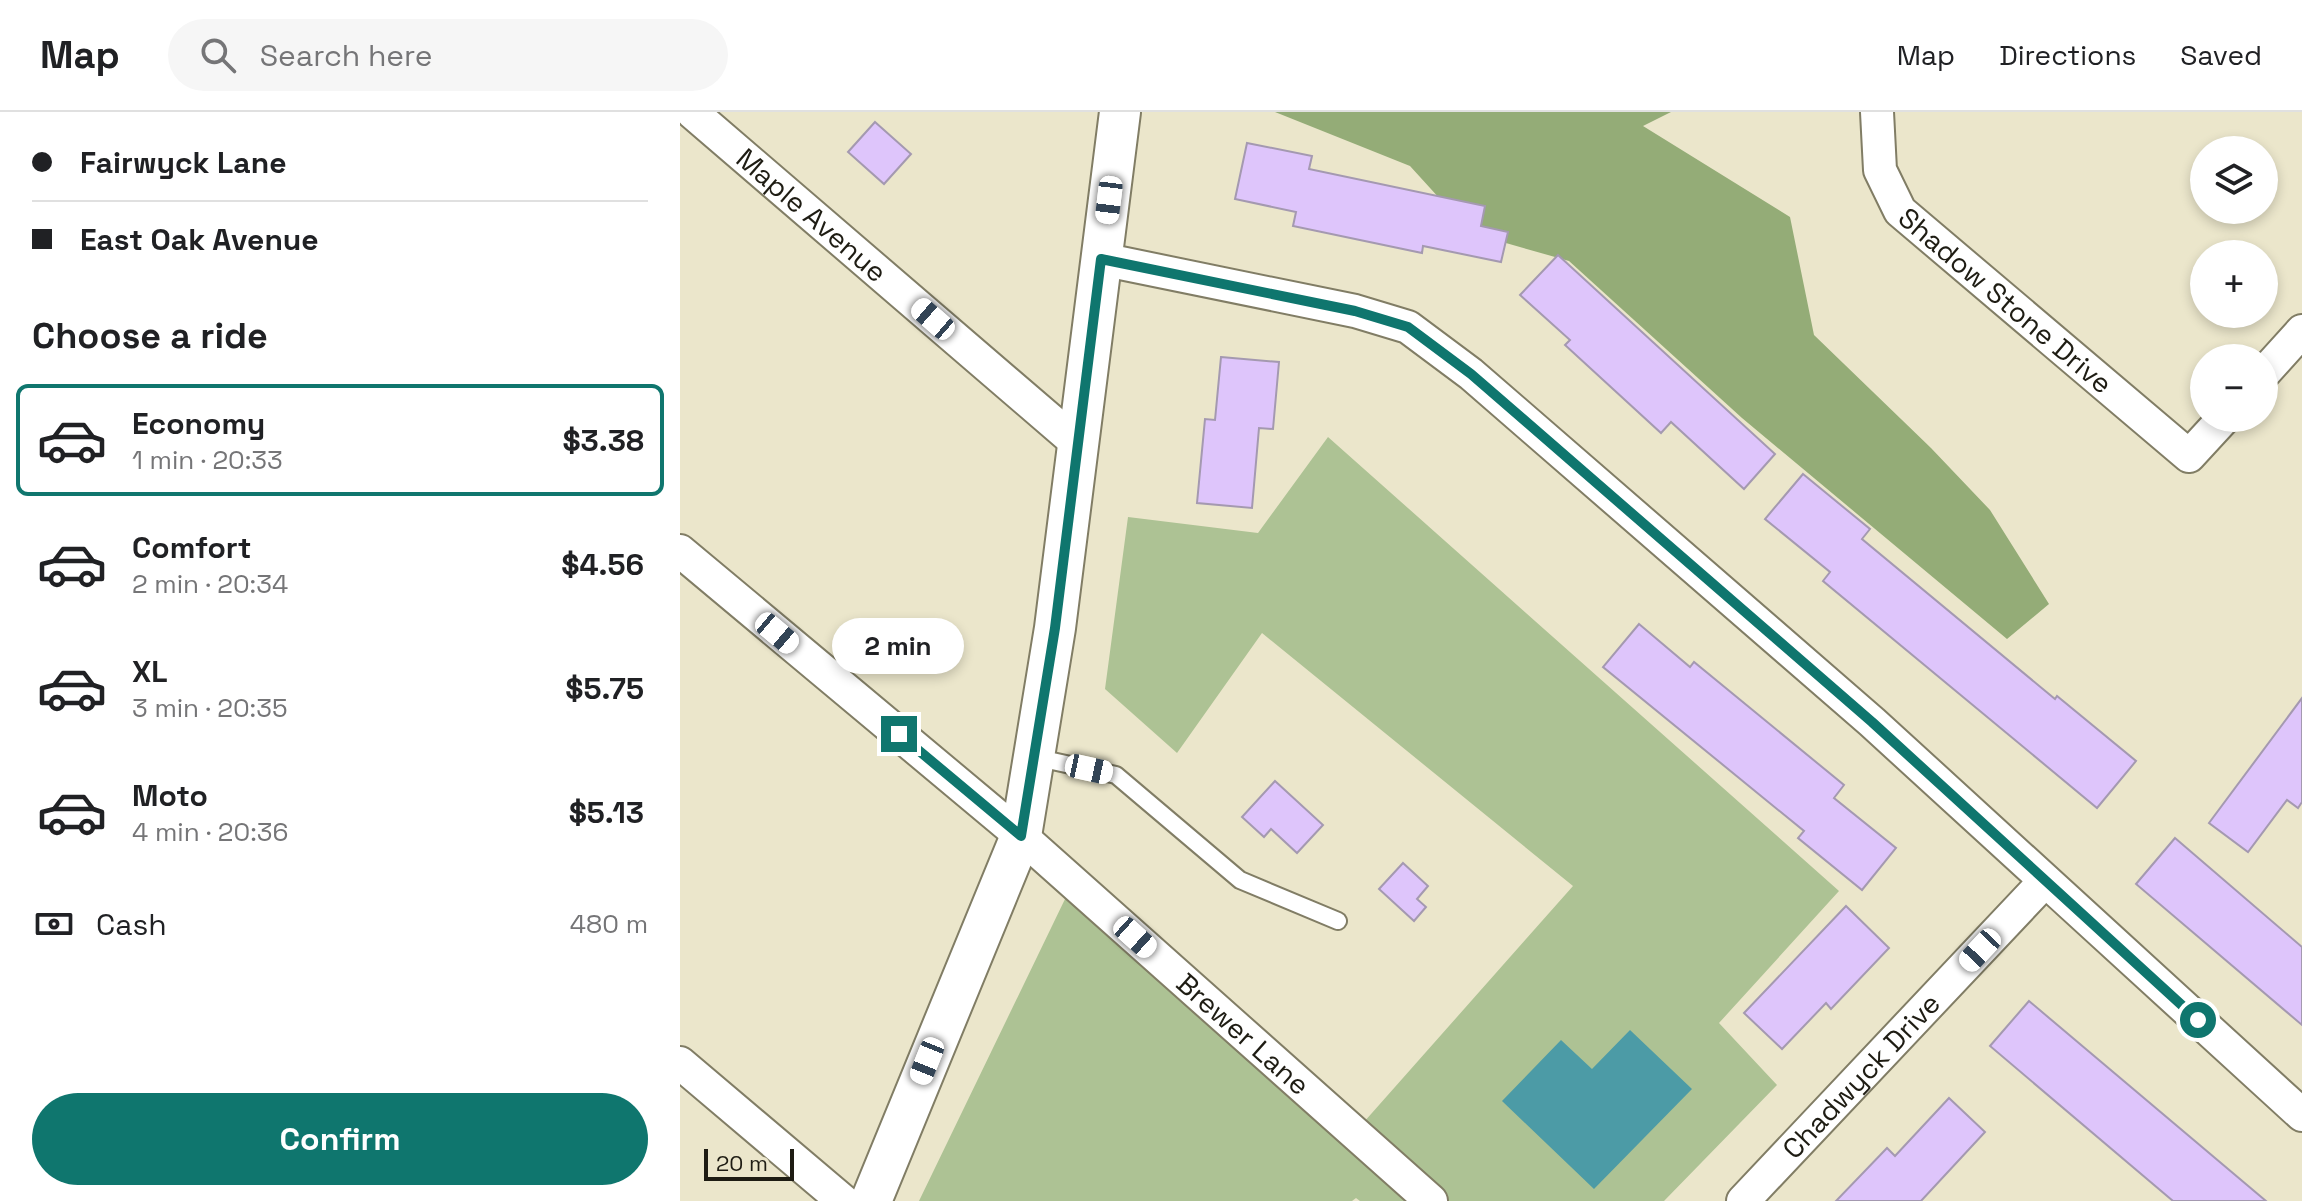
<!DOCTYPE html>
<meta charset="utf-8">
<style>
:root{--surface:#fff;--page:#f6f6f6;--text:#202124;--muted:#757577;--line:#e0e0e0;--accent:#0f766e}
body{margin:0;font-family:"Space Grotesk",sans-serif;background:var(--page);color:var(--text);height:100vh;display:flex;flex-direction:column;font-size:30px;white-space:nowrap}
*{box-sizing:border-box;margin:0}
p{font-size:26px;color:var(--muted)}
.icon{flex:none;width:44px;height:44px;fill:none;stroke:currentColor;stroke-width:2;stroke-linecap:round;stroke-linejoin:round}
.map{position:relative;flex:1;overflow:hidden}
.panel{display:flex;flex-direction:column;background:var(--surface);width:680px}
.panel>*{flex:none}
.banner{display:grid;align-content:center;height:176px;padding:0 32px;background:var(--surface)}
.tools{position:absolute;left:1510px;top:24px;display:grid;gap:16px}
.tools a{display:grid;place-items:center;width:88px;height:88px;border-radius:50%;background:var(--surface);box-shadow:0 4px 12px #0003;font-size:40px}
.scale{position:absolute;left:24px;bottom:20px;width:90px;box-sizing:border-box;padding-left:8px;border:4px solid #1e1c13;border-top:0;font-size:22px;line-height:28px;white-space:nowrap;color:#1e1c13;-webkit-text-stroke:6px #ebe6cb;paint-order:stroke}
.end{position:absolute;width:36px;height:36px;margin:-18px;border:10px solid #0f766e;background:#fff;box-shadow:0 0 0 4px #fff}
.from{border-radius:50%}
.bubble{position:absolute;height:56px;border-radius:28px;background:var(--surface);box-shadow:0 4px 12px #0003;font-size:26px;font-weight:700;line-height:56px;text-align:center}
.car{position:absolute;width:24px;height:48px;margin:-24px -12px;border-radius:10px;box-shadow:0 0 6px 2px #0007;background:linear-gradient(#fff 24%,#345 0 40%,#fff 0 76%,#345 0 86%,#fff 0)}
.banner b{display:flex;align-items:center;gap:28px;height:76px;font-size:30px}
.banner b+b{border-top:2px solid var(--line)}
.banner i{width:20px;height:20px;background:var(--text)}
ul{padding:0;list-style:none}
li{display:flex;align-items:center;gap:24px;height:112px;margin:0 16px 12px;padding:0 16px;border:4px solid transparent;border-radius:12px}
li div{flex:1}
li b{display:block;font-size:30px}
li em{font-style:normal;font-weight:700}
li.on{border-color:var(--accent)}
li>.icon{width:72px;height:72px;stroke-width:1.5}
h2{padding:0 32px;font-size:36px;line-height:96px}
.pay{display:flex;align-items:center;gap:20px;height:88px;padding:0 32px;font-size:30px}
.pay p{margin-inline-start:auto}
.action{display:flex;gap:16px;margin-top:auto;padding:16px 32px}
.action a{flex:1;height:92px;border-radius:48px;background:var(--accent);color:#fff;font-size:32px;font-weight:700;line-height:92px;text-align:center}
header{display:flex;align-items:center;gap:48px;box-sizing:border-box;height:112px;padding:0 40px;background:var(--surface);border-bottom:2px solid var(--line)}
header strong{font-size:38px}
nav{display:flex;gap:44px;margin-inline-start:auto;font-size:28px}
.search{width:560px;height:72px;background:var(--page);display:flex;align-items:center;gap:20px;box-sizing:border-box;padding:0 28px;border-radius:44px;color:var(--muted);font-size:30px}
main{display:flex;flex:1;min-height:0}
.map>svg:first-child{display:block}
.green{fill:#adc294}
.forest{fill:#94ac77}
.water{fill:#4c9ba6}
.building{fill:#dec5fb;stroke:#a499b0;stroke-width:2}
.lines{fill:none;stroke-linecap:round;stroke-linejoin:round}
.service-casing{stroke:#817d65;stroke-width:20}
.minor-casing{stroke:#817d65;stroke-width:36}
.tertiary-casing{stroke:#817d65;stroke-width:44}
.service{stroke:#fff;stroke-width:16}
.minor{stroke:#fff;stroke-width:32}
.tertiary{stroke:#fff;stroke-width:40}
.route{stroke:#0f766e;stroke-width:10}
.labels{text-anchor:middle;stroke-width:8;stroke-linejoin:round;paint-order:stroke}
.street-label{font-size:28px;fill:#1e1c13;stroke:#ebe6cb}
</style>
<header>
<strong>Map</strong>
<div class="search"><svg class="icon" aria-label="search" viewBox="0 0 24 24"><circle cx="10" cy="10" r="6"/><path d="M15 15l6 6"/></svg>Search here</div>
<nav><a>Map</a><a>Directions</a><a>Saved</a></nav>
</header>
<main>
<section class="panel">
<div class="banner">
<b><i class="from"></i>Fairwyck Lane</b>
<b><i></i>East Oak Avenue</b>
</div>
<h2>Choose a ride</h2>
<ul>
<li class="on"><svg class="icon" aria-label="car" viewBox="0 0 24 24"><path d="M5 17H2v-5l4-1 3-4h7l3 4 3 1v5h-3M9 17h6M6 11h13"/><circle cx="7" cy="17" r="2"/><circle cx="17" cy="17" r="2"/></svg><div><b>Economy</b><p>1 min · 20:33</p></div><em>$3.38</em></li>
<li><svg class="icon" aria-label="car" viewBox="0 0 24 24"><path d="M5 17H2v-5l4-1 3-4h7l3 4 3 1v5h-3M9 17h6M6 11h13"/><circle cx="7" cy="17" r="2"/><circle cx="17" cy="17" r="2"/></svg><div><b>Comfort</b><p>2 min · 20:34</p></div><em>$4.56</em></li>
<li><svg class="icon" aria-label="car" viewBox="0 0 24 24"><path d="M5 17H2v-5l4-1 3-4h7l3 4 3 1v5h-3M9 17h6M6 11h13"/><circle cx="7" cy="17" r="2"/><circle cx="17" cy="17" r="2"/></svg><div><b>XL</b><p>3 min · 20:35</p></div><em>$5.75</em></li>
<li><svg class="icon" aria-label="car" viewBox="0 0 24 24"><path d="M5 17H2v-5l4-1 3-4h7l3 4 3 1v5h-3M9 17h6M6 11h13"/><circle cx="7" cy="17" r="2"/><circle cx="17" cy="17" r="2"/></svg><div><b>Moto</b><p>4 min · 20:36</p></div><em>$5.13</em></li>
</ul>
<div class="pay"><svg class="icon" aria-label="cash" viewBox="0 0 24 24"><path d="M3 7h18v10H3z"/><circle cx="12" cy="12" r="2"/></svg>Cash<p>480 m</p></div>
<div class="action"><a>Confirm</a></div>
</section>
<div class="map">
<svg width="1622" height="1089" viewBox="0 0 1622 1089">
<rect width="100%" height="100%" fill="#ebe6cb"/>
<!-- green -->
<path class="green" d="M 648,325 L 1159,779 L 1039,911 L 1097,973 L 984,1089 L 680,1089 L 676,1086 L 672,1089 L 239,1089 L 386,785 L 676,1019 L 893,774 L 582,521 L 497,641 L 425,577 L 448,405 L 578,421 Z"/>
<!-- forest -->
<path class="forest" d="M 595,0 L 991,0 L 963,14 L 1110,105 L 1134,223 L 1251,336 L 1310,398 L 1369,492 L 1327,527 L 1062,306 L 889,149 L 791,121 L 730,54 Z"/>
<!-- water -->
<path class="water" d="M 950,918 L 1012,977 L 914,1077 L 822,989 L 881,928 L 912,957 Z"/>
<!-- building -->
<g class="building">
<path d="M 195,10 L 231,42 L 204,72 L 168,40 Z"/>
<path d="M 567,31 L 632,44 L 629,57 L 805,94 L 801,114 L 828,120 L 821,150 L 743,134 L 742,141 L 613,114 L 616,100 L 555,87 Z"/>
<path d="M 878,143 L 1095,342 L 1064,377 L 991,310 L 981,321 L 885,233 L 890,228 L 840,183 Z"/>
<path d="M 541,245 L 599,250 L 593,317 L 579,316 L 572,396 L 517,391 L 525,307 L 535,308 Z"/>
<path d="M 1123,362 L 1190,417 L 1182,427 L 1375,587 L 1377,584 L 1456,649 L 1417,696 L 1143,469 L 1150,460 L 1085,407 Z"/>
<path d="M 959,512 L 1010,555 L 1014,550 L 1164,673 L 1154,686 L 1216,736 L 1182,778 L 1118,726 L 1124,719 L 923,555 Z"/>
<path d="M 1622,586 L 1622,690 L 1618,696 L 1607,688 L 1568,740 L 1529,711 Z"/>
<path d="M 595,669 L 643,713 L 617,741 L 591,717 L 584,725 L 562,705 Z"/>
<path d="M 1495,726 L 1622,835 L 1622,913 L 1456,772 Z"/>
<path d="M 723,751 L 748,774 L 737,787 L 746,795 L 734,809 L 699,777 Z"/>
<path d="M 1166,794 L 1209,836 L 1151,897 L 1146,891 L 1102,937 L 1064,901 Z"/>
<path d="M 1349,889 L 1586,1089 L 1493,1089 L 1310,934 Z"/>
<path d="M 1269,986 L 1305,1020 L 1241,1089 L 1156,1089 L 1207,1036 L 1215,1044 Z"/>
</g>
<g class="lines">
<defs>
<path id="service" d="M 354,645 L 436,663 L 560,768 L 658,809"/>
<g id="minor">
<path id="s1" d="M 12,0 L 397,331"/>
<path id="s2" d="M 1197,0 L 1200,58 L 1220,99 L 1509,344 L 1544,306"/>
<path d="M 421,147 L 675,199 L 728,215 L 791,262 L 1192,610 L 1622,1003"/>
<path d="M 1584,261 L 1622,219"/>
<path id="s3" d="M 0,439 L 341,724 L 751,1089"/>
<path d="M 0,951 L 163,1089"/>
<path id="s4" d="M 1063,1089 L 1365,769"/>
</g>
<path id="tertiary" d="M 191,1089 L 341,724 L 375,516 L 440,0"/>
</defs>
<!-- service casing -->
<use href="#service" class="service-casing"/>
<!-- minor casing -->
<use href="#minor" class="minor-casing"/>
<!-- tertiary casing -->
<use href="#tertiary" class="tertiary-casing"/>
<!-- service -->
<use href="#service" class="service"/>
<!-- minor -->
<use href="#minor" class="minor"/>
<!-- tertiary -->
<use href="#tertiary" class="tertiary"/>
</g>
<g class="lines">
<!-- route -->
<path class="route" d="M 219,622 L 341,724 L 375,516 L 421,147 L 675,199 L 728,215 L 791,262 L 1192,610 L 1518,908"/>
</g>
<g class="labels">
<!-- street labels -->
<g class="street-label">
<text dy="10" stroke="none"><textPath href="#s1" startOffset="158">Maple Avenue</textPath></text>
<text dy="10" stroke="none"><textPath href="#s2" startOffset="242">Shadow Stone Drive</textPath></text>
<text dy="10" stroke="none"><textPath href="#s3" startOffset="742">Brewer Lane</textPath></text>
<text dy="10" stroke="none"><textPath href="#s4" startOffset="172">Chadwyck Drive</textPath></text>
</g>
</g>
</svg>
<div class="tools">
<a><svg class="icon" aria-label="layers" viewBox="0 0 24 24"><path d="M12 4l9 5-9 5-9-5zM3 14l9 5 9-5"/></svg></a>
<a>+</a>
<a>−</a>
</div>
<div class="scale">20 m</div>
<i class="end from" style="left:1518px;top:908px"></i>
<i class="end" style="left:219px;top:622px"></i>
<div class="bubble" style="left:152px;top:506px;width:132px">2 min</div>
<i class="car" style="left:429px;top:88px;rotate:187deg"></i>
<i class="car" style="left:253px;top:207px;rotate:311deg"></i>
<i class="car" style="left:97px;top:521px;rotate:130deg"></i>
<i class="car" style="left:409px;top:657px;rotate:102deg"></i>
<i class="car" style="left:455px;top:825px;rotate:132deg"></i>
<i class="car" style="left:1300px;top:838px;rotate:223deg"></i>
<i class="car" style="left:247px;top:949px;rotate:202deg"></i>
</div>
</main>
